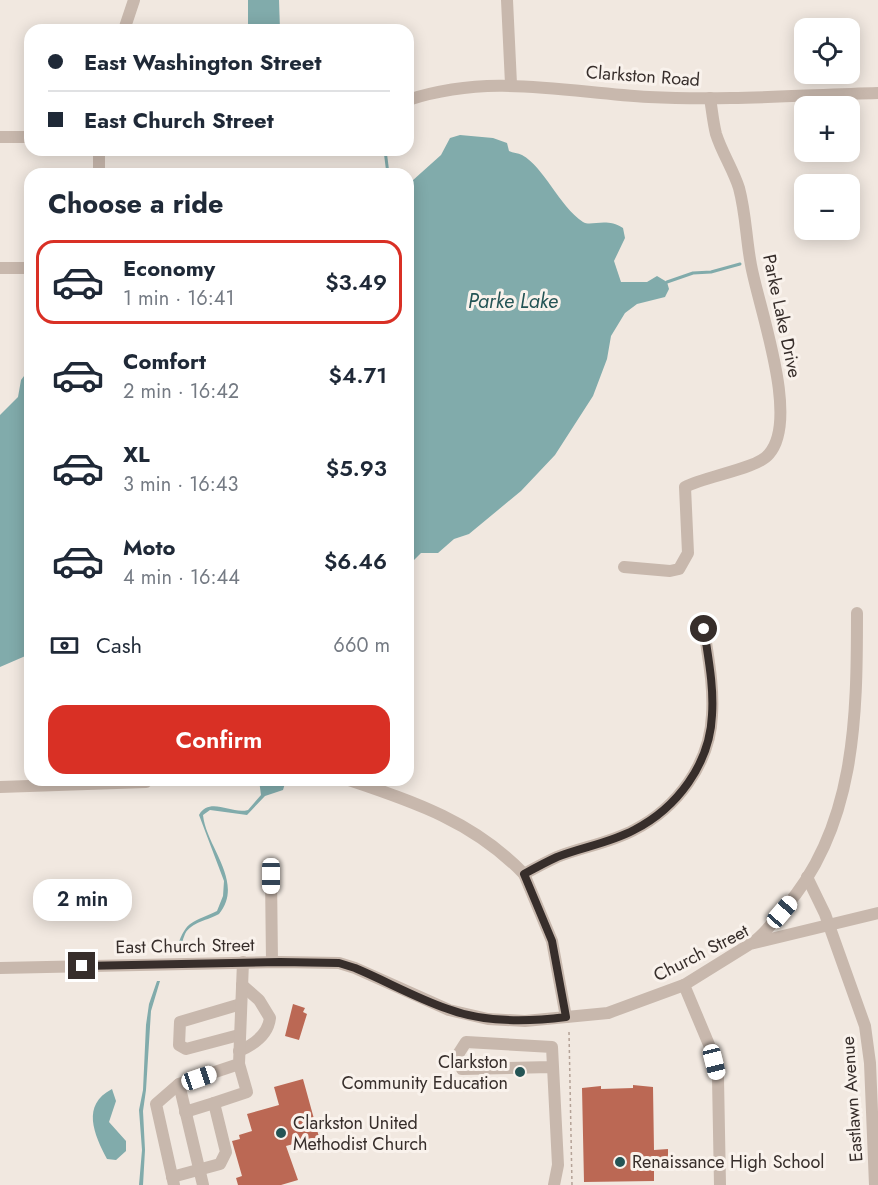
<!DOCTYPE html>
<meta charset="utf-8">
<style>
:root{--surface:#fff;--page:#f6f6f7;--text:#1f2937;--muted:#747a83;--line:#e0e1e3;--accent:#d93025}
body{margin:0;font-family:Jost,sans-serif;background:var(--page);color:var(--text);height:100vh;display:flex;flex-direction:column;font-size:22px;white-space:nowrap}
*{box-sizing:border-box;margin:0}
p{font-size:20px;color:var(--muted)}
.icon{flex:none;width:33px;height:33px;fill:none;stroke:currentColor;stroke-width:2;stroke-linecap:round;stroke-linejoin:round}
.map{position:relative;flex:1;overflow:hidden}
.details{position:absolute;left:24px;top:168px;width:390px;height:618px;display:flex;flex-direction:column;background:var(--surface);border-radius:18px;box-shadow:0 3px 15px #0003}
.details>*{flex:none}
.banner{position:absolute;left:24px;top:24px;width:390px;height:132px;border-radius:18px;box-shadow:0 3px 15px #0003;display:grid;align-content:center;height:132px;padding:0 24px;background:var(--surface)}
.controls{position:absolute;left:794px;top:18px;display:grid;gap:12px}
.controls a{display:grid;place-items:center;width:66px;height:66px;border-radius:12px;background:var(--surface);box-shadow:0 3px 15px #0003;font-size:30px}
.end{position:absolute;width:27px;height:27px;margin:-14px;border:8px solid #372e2b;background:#fff;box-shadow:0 0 0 3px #fff}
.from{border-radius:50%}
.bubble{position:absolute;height:42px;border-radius:18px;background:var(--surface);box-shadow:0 3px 15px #0003;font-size:20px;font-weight:600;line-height:42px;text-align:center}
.car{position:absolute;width:18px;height:36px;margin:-18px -9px;border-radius:8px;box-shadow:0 0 4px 2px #0007;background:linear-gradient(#fff 24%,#345 0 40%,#fff 0 76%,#345 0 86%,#fff 0)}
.banner b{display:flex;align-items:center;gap:21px;height:57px;font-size:22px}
.banner b+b{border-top:2px solid var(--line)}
.banner i{width:15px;height:15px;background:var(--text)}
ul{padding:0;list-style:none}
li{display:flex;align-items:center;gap:18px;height:84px;margin:0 12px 9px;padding:0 12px;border:3px solid transparent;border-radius:18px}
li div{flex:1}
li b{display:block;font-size:22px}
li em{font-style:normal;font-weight:600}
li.selected{border-color:var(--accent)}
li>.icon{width:54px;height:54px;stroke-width:1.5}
h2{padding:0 24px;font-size:27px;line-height:72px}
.pay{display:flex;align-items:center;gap:15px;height:66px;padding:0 24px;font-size:22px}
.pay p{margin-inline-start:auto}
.button{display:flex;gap:12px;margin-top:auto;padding:12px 24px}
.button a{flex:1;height:69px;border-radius:18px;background:var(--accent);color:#fff;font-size:24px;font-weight:600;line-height:69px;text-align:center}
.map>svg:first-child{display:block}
.water{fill:#81abab}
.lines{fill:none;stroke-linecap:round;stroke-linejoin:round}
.stream{stroke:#81abab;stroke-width:3}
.building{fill:#bb6854}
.path{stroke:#b4a297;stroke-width:1.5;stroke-dasharray:3 3;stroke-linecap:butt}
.minor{stroke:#c8b8ad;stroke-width:12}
.route{stroke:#372e2b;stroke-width:8}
.poi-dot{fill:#245455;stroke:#f9f2ec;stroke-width:2}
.labels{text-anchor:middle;stroke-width:6;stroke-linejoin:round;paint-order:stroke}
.street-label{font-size:18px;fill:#372e2b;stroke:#f9f2ec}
.poi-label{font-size:18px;fill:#372e2b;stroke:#f9f2ec;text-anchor:start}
.water-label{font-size:20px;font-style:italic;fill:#245455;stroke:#f9f2ec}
</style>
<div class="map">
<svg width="878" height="1185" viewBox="0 0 878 1185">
<rect width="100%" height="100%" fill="#f1e8e0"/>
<!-- water -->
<g class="water">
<path d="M 248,0 L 279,0 L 280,30 L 248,30 Z"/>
<path d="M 460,135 L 493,138 L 507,143 L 509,151 C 513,153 518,153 522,155 C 544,167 559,206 583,222 C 591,227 606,217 623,228 L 625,238 L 614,261 L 621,282 L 647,282 L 657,276 L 667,282 L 669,289 L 665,297 L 637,304 L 625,313 L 611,336 L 607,359 L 593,396 L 555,455 L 521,491 L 469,534 L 454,539 L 438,553 L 421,553 L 408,566 L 408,198 L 412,181 L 441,155 L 450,138 Z"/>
<path d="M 30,368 L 30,654 L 0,667 L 0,415 L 18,397 L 21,380 Z"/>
<path d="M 259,780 L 286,780 L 283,790 L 265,796 L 247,815 L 210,810 L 203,815 C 206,847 245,882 219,914 C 209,920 191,922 185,934 C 182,940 182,947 179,953 L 175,952 C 187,920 187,925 217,911 L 223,896 L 224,881 L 199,815 C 210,796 232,815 248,810 L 261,795 Z"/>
<path d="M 157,981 L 160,981 L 151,1011 L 146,1090 L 143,1111 L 145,1150 L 143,1185 L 139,1185 L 142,1150 L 139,1110 L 143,1090 L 146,1025 L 149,1004 Z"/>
<path d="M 112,1089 L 116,1101 L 109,1122 L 126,1141 L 126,1151 L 116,1160 L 107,1159 C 94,1134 81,1105 112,1089 Z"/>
</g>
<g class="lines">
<!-- stream -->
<g class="stream">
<path d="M 385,150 L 388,174"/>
<path d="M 667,282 L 693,273 L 711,272 L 740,264"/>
</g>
</g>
<!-- building -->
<g class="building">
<path d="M 293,1004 L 305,1008 L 303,1012 L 307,1014 L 299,1040 L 285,1036 Z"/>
<path d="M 303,1079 L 319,1137 L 286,1146 L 298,1180 L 281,1185 L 238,1185 L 236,1178 L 242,1176 L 232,1141 L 240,1139 L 239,1135 L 252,1131 L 247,1114 L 279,1105 L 274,1087 Z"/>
<path d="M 633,1085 L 653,1087 L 654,1150 L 668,1149 L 668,1161 L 654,1161 L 654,1181 L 584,1182 L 582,1088 L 601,1086 L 601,1089 L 633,1088 Z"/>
</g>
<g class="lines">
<!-- path -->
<path class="path" d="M 569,1032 L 572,1185"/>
<!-- minor -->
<g class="minor">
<path d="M 507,0 L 511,84"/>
<path d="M 124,30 L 134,0"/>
<path d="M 408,100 C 492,73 564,92 649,97 C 725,101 802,95 878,93"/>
<path d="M 0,137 L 30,137"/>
<path d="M 99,150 L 99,174"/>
<path d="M 0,268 L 30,268"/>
<path d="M 624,567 L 670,571 L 679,569 L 688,553 L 685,487 C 706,476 757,469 769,454 C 800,419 759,309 751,265 C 746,239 746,214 739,188 C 733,169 722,153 716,134 C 713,122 712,110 710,98"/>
<path d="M 349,780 C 415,802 474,822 524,874 C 535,868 546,862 557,857 C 582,847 610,843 634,830 C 677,808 710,764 712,715 C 714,686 708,657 704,629"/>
<path d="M 0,787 L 146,782"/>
<path d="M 524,874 L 552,941 L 566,1017"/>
<path d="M 271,876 L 272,962"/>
<path d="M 807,877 L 825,914 L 865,1026 L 870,1063 L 875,1185"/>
<path d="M 752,943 C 765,934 774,921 784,909 C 856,827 857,717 857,613"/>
<path d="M 0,968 L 280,962 L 339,963 L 355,968 L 449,1010 L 488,1019 L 525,1021 L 608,1013 L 684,985 L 750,944 L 878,913"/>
<path d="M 684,985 L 710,1047 L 718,1078 L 720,1185"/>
<path d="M 239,1035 L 186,1049 L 179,1045 L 180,1022 L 241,1004"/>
<path d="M 239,1051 C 253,1045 268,1035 270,1018 L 259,1000 L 242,985"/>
<path d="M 551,1067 L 462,1069 L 457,1056 L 466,1042 L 552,1047 L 558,1165 L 554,1185"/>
<path d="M 179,1084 L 203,1185"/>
<path d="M 185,1112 L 214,1103"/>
<path d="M 172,1177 L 220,1164 L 226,1152 L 214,1103 L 247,1092 L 239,1064"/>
<path d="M 174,1185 L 156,1104 L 179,1084 L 239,1064 L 243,962"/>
</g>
</g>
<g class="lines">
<!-- route -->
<path class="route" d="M 82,966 L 280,962 L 339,963 L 355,968 C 386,981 416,998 448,1009 C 485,1023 527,1022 566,1017 L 552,941 L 524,874 C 535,868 546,862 557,857 C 582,847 610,843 634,830 C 677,808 710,764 712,715 C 714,686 708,657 704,629"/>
</g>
<!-- markers -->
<g class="poi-dot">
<circle cx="520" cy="1072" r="6"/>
<circle cx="281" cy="1133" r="6"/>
<circle cx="620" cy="1162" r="6"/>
</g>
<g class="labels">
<!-- street labels -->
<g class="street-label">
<text transform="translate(643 76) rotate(4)" y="6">Clarkston Road</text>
<text transform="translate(782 316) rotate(78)" y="6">Parke Lake Drive</text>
<text transform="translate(185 946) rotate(-1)" y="6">East Church Street</text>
<text transform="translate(701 953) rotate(-27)" y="6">Church Street</text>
<text transform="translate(852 1099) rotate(-94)" y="6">Eastlawn Avenue</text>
</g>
<!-- poi labels -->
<g class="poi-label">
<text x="508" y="1068" text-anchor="end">Clarkston<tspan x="508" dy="21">Community Education</tspan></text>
<text x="293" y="1129">Clarkston United<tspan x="293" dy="21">Methodist Church</tspan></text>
<text x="632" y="1168">Renaissance High School</text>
</g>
<!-- water labels -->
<g class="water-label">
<text x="513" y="308">Parke Lake</text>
</g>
</g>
</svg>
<div class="controls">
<a><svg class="icon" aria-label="locate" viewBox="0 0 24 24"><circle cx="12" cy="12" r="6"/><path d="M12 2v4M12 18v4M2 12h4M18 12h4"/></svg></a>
<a>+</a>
<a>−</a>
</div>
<i class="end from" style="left:704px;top:629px"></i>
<i class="end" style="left:82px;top:966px"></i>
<div class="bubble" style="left:33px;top:879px;width:99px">2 min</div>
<i class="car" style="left:271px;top:876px;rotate:180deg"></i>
<i class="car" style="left:782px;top:912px;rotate:41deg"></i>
<i class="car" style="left:714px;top:1062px;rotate:166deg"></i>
<i class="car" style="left:199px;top:1078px;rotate:71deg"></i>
<div class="banner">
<b><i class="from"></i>East Washington Street</b>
<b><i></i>East Church Street</b>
</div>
<section class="details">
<h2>Choose a ride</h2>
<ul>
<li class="selected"><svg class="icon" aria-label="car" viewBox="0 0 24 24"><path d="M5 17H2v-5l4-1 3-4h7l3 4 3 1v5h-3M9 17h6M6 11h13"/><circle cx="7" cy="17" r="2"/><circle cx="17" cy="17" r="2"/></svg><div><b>Economy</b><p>1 min · 16:41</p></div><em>$3.49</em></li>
<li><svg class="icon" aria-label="car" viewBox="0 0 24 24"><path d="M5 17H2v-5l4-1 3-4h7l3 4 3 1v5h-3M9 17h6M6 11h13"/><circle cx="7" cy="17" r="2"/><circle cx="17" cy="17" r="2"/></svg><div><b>Comfort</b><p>2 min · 16:42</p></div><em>$4.71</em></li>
<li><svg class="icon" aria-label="car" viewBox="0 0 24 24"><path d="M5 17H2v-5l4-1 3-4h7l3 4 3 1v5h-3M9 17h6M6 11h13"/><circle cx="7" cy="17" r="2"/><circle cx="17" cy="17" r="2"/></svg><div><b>XL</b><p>3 min · 16:43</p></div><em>$5.93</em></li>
<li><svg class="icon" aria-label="car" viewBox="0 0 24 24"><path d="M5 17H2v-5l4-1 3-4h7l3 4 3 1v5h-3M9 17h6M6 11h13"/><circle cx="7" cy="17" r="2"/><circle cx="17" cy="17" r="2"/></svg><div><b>Moto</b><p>4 min · 16:44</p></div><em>$6.46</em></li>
</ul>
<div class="pay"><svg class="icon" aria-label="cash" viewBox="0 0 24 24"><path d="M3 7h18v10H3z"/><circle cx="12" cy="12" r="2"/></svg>Cash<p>660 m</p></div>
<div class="button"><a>Confirm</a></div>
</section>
</div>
